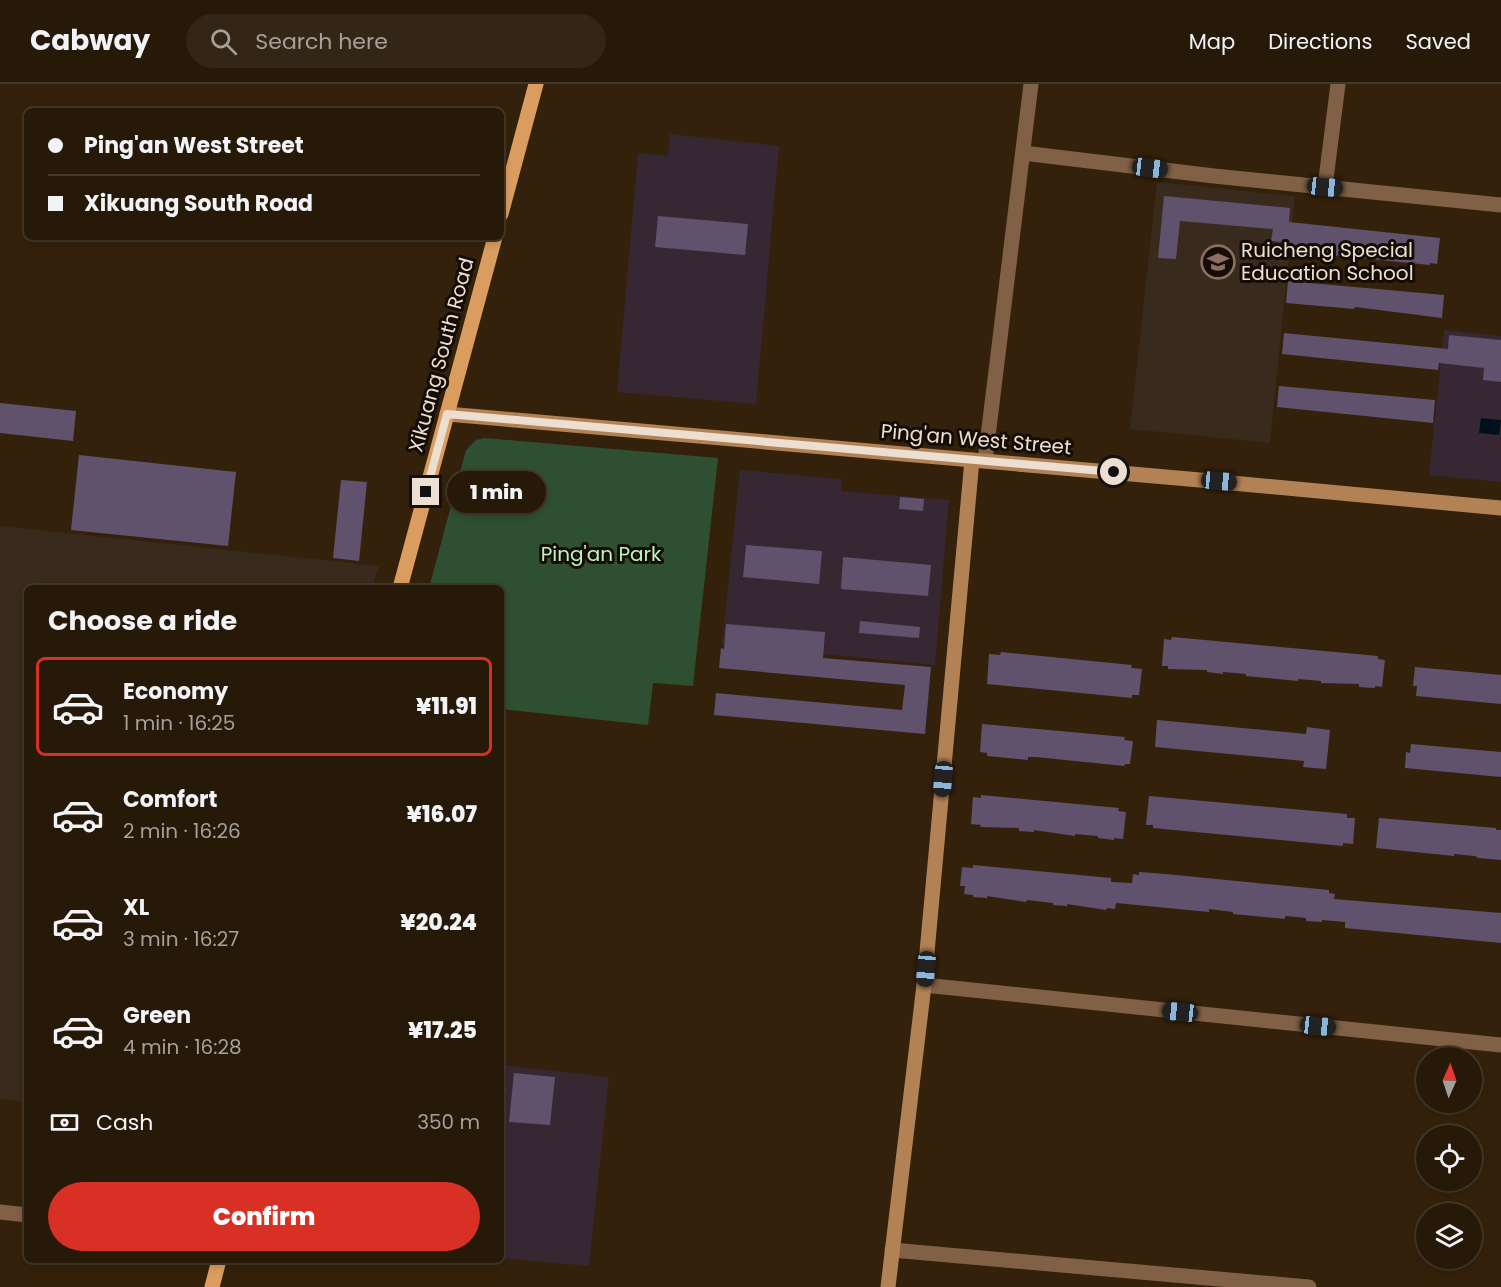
<!DOCTYPE html>
<meta charset="utf-8">
<style>
:root{--surface:#271908;--page:#332616;--text:#f1f3f6;--muted:#a4a09c;--line:#433829;--accent:#d93025}
body{margin:0;font-family:Poppins,sans-serif;background:var(--page);color:var(--text);height:100vh;display:flex;flex-direction:column;font-size:22px;white-space:nowrap}
*{box-sizing:border-box;margin:0}
p{font-size:20px;color:var(--muted)}
.icon{flex:none;width:33px;height:33px;fill:none;stroke:currentColor;stroke-width:2;stroke-linecap:round;stroke-linejoin:round}
.map{position:relative;flex:1;overflow:hidden}
.drawer{position:absolute;left:24px;top:501px;width:480px;height:678px;display:flex;flex-direction:column;background:var(--surface);border-radius:9px;box-shadow:0 3px 9px #0003,0 0 0 2px var(--line)}
.drawer>*{flex:none}
.hud{position:absolute;left:24px;top:24px;width:480px;height:132px;border-radius:9px;box-shadow:0 3px 9px #0003,0 0 0 2px var(--line);display:grid;align-content:center;height:132px;padding:0 24px;background:var(--surface)}
.needle{width:39px;rotate:3deg}
.tools{position:absolute;left:1416px;top:963px;display:grid;gap:12px}
.tools a{display:grid;place-items:center;width:66px;height:66px;border-radius:50%;background:var(--surface);box-shadow:0 3px 9px #0003,0 0 0 2px var(--line);font-size:30px}
.end{position:absolute;width:27px;height:27px;margin:-14px;border:8px solid #ecdfd2;background:#111;box-shadow:0 0 0 3px #111}
.from{border-radius:50%}
.bubble{position:absolute;height:42px;border-radius:21px;background:var(--surface);box-shadow:0 3px 9px #0003,0 0 0 2px var(--line);font-size:20px;font-weight:800;line-height:42px;text-align:center}
.car{position:absolute;width:18px;height:36px;margin:-18px -9px;border-radius:8px;box-shadow:0 0 4px 2px #0007;background:linear-gradient(#222 24%,#8ab4d8 0 40%,#222 0 76%,#8ab4d8 0 86%,#222 0)}
.hud b{display:flex;align-items:center;gap:21px;height:57px;font-size:22px}
.hud b+b{border-top:2px solid var(--line)}
.hud i{width:15px;height:15px;background:var(--text)}
ul{padding:0;list-style:none}
li{display:flex;align-items:center;gap:18px;height:99px;margin:0 12px 9px;padding:0 12px;border:3px solid transparent;border-radius:9px}
li div{flex:1}
li b{display:block;font-size:22px}
li em{font-style:normal;font-weight:800}
li.on{border-color:var(--accent)}
li>.icon{width:54px;height:54px;stroke-width:1.5}
h2{padding:0 24px;font-size:27px;line-height:72px}
.pay{display:flex;align-items:center;gap:15px;height:66px;padding:0 24px;font-size:22px}
.pay p{margin-inline-start:auto}
.button{display:flex;gap:12px;margin-top:auto;padding:12px 24px}
.button a{flex:1;height:69px;border-radius:36px;background:var(--accent);color:#fff;font-size:24px;font-weight:800;line-height:69px;text-align:center}
header{display:flex;align-items:center;gap:36px;box-sizing:border-box;height:84px;padding:0 30px;background:var(--surface);border-bottom:2px solid var(--line)}
header strong{font-size:28px}
nav{display:flex;gap:33px;margin-inline-start:auto;font-size:21px}
.search{width:420px;height:54px;background:var(--page);display:flex;align-items:center;gap:15px;box-sizing:border-box;padding:0 21px;border-radius:33px;color:var(--muted);font-size:22px}
.map>svg:first-child{display:block}
.commercial{fill:#372733}
.education{fill:#382a1d}
.green{fill:#2f4f32}
.water{fill:#00101d}
.building{fill:#60526d}
.lines{fill:none;stroke-linecap:round;stroke-linejoin:round}
.street{stroke:#806145;stroke-width:15}
.secondary{stroke:#b38254;stroke-width:15}
.primary{stroke:#da9c5f;stroke-width:15}
.route{stroke:#ecdfd2;stroke-width:8}
.labels{text-anchor:middle;stroke-width:6;stroke-linejoin:round;paint-order:stroke}
.poi-label{font-size:20px;fill:#ecdfd2;stroke:#150d05;text-anchor:start}
.street-label{font-size:20px;fill:#ecdfd2;stroke:#150d05}
.park-label{font-size:20px;fill:#baf5bd;stroke:#150d05}
</style>
<header>
<strong>Cabway</strong>
<div class="search"><svg class="icon" aria-label="search" viewBox="0 0 24 24"><circle cx="10" cy="10" r="6"/><path d="M15 15l6 6"/></svg>Search here</div>
<nav><a>Map</a><a>Directions</a><a>Saved</a></nav>
</header>
<div class="map">
<svg width="1501" height="1203" viewBox="0 0 1501 1203">
<rect width="100%" height="100%" fill="#34210b"/>
<!-- commercial -->
<g class="commercial">
<path d="M 670,50 L 779,62 L 756,320 L 617,308 L 638,69 L 668,72 Z"/>
<path d="M 1444,246 L 1501,252 L 1501,398 L 1429,391 Z"/>
<path d="M 740,386 L 842,395 L 841,407 L 949,416 L 935,581 L 722,560 Z"/>
<path d="M 501,981 L 609,993 L 589,1182 L 501,1174 Z"/>
</g>
<!-- education -->
<g class="education">
<path d="M 1157,98 L 1295,112 L 1270,359 L 1130,345 Z"/>
<path d="M 0,442 L 379,482 L 372,504 L 27,504 L 27,1018 L 0,1015 Z"/>
</g>
<!-- green -->
<path class="green" d="M 485,354 L 718,374 L 693,602 L 653,599 L 648,641 L 501,625 L 501,504 L 429,504 L 466,366 L 476,356 Z"/>
<!-- water -->
<path class="water" d="M 1481,334 L 1501,336 L 1499,351 L 1479,349 Z"/>
<!-- building -->
<g class="building">
<path d="M 1164,112 L 1290,124 L 1289,138 L 1440,154 L 1437,180 L 1430,179 L 1430,181 L 1300,168 L 1300,166 L 1292,165 L 1293,159 L 1271,157 L 1273,145 L 1180,137 L 1176,175 L 1158,174 Z"/>
<path d="M 658,132 L 748,140 L 745,171 L 655,163 Z"/>
<path d="M 1288,197 L 1444,211 L 1442,234 L 1355,223 L 1354,225 L 1286,219 Z"/>
<path d="M 1284,249 L 1448,265 L 1449,251 L 1501,256 L 1501,298 L 1483,296 L 1484,284 L 1439,279 L 1438,286 L 1282,270 Z"/>
<path d="M 1279,302 L 1435,316 L 1433,339 L 1277,323 Z"/>
<path d="M 0,319 L 76,327 L 73,357 L 0,349 Z"/>
<path d="M 79,371 L 236,388 L 228,462 L 71,446 Z"/>
<path d="M 341,396 L 367,398 L 359,477 L 333,474 Z"/>
<path d="M 900,413 L 924,415 L 923,427 L 899,425 Z"/>
<path d="M 746,461 L 822,467 L 819,500 L 743,493 Z"/>
<path d="M 843,473 L 931,481 L 928,512 L 841,505 Z"/>
<path d="M 860,537 L 920,543 L 919,554 L 859,549 Z"/>
<path d="M 726,540 L 825,548 L 823,574 L 931,583 L 925,650 L 714,631 L 716,609 L 902,626 L 905,601 L 719,584 L 721,564 L 724,565 Z"/>
<path d="M 1172,553 L 1378,572 L 1378,575 L 1385,576 L 1382,603 L 1375,602 L 1375,604 L 1359,603 L 1359,600 L 1321,599 L 1321,597 L 1310,596 L 1298,595 L 1298,597 L 1246,592 L 1246,590 L 1223,588 L 1223,590 L 1207,588 L 1207,586 L 1168,585 L 1168,582 L 1162,582 L 1164,555 L 1171,556 Z"/>
<path d="M 1001,568 L 1132,581 L 1131,584 L 1142,585 L 1139,611 L 1132,611 L 1132,614 L 987,600 L 989,570 L 1000,571 Z"/>
<path d="M 1415,583 L 1501,591 L 1501,620 L 1416,612 L 1417,602 L 1413,602 Z"/>
<path d="M 1157,636 L 1306,650 L 1307,643 L 1330,646 L 1326,685 L 1303,683 L 1304,677 L 1155,663 Z"/>
<path d="M 982,640 L 1125,653 L 1124,656 L 1133,657 L 1130,680 L 1125,680 L 1124,682 L 1036,673 L 1028,673 L 1028,676 L 987,672 L 987,669 L 980,668 Z"/>
<path d="M 1411,660 L 1501,668 L 1501,693 L 1405,684 L 1406,668 L 1410,669 Z"/>
<path d="M 981,711 L 1119,724 L 1118,727 L 1126,728 L 1123,755 L 1114,754 L 1114,756 L 1098,754 L 1098,752 L 1075,750 L 1075,752 L 1034,746 L 1034,748 L 1019,747 L 1019,744 L 980,743 L 981,741 L 971,740 L 973,713 L 981,714 Z"/>
<path d="M 1149,712 L 1347,730 L 1347,734 L 1355,734 L 1353,760 L 1343,759 L 1343,762 L 1153,744 L 1153,741 L 1146,741 Z"/>
<path d="M 1379,734 L 1496,744 L 1496,746 L 1501,746 L 1501,776 L 1478,774 L 1475,772 L 1454,770 L 1454,772 L 1376,764 Z"/>
<path d="M 973,781 L 1111,794 L 1111,798 L 1132,799 L 1133,790 L 1139,791 L 1139,788 L 1166,790 L 1329,806 L 1329,809 L 1335,810 L 1334,815 L 1501,829 L 1501,859 L 1345,844 L 1345,838 L 1322,836 L 1322,838 L 1306,837 L 1306,834 L 1285,832 L 1285,835 L 1233,830 L 1233,828 L 1209,825 L 1209,828 L 1116,819 L 1115,825 L 1107,824 L 1106,826 L 1067,820 L 1067,822 L 1053,821 L 1053,819 L 1027,816 L 1026,818 L 987,812 L 987,814 L 973,813 L 973,811 L 964,810 L 965,802 L 960,802 L 962,783 L 973,784 Z"/>
<path d="M 514,989 L 555,993 L 550,1041 L 509,1038 Z"/>
</g>
<g class="lines">
<!-- street -->
<g class="street">
<path d="M 1023,69 L 1214,92 L 1501,121"/>
<path d="M 1325,103 L 1338,0"/>
<path d="M 985,377 L 1031,0"/>
<path d="M 924,901 L 1501,961"/>
<path d="M 0,1128 L 27,1131"/>
<path d="M 892,1166 L 1309,1203"/>
</g>
<!-- secondary -->
<g class="secondary">
<path d="M 447,330 L 1200,396 L 1501,424"/>
<path d="M 888,1203 L 924,901 L 972,376"/>
</g>
<!-- primary -->
<g class="primary">
<path d="M 501,130 L 536,0"/>
<path d="M 400,504 L 495,153"/>
<path d="M 212,1203 L 219,1176"/>
</g>
</g>
<g class="lines">
<!-- route -->
<path class="route" d="M 426,408 L 447,330 L 1114,388"/>
</g>
<!-- icons -->
<defs>
<symbol id="school-ring" viewBox="-11 -11 22 22"><circle r="9.5" fill="#150d05" stroke="#8d6e63" stroke-width="1.5"/><path d="M0-5L7-2L0 1L-7-2ZM-4 1L0 2.5L4 1V4Q0 6-4 4Z" fill="#8d6e63"/></symbol>
</defs>
<g fill-rule="evenodd">
<use href="#school-ring" x="1199" y="159" width="38" height="38"/>
</g>
<g class="labels">
<!-- poi labels -->
<g class="poi-label">
<text x="1241" y="173">Ruicheng Special<tspan x="1241" dy="23">Education School</tspan></text>
</g>
<!-- street labels -->
<g class="street-label">
<text transform="translate(441 271) rotate(-75)" y="7">Xikuang South Road</text>
<text transform="translate(976 355) rotate(5)" y="7">Ping'an West Street</text>
</g>
<!-- park labels -->
<g class="park-label">
<text x="601" y="477">Ping'an Park</text>
</g>
</g>
</svg>
<div class="tools">
<a><svg class="needle" viewBox="-14 -14 28 28"><path d="M0-13l5 13h-10z" fill="#e53935"/><path d="M0 13l5-13h-10z" fill="#a4a09c"/></svg></a>
<a><svg class="icon" aria-label="locate" viewBox="0 0 24 24"><circle cx="12" cy="12" r="6"/><path d="M12 2v4M12 18v4M2 12h4M18 12h4"/></svg></a>
<a><svg class="icon" aria-label="layers" viewBox="0 0 24 24"><path d="M12 4l9 5-9 5-9-5zM3 14l9 5 9-5"/></svg></a>
</div>
<i class="end from" style="left:1114px;top:388px"></i>
<i class="end" style="left:426px;top:408px"></i>
<div class="bubble" style="left:447px;top:387px;width:99px">1 min</div>
<i class="car" style="left:1150px;top:84px;rotate:97deg"></i>
<i class="car" style="left:1325px;top:103px;rotate:96deg"></i>
<i class="car" style="left:1219px;top:397px;rotate:95deg"></i>
<i class="car" style="left:943px;top:695px;rotate:185deg"></i>
<i class="car" style="left:926px;top:885px;rotate:185deg"></i>
<i class="car" style="left:1180px;top:928px;rotate:276deg"></i>
<i class="car" style="left:1318px;top:942px;rotate:96deg"></i>
<div class="hud">
<b><i class="from"></i>Ping'an West Street</b>
<b><i></i>Xikuang South Road</b>
</div>
<section class="drawer">
<h2>Choose a ride</h2>
<ul>
<li class="on"><svg class="icon" aria-label="car" viewBox="0 0 24 24"><path d="M5 17H2v-5l4-1 3-4h7l3 4 3 1v5h-3M9 17h6M6 11h13"/><circle cx="7" cy="17" r="2"/><circle cx="17" cy="17" r="2"/></svg><div><b>Economy</b><p>1 min · 16:25</p></div><em>¥11.91</em></li>
<li><svg class="icon" aria-label="car" viewBox="0 0 24 24"><path d="M5 17H2v-5l4-1 3-4h7l3 4 3 1v5h-3M9 17h6M6 11h13"/><circle cx="7" cy="17" r="2"/><circle cx="17" cy="17" r="2"/></svg><div><b>Comfort</b><p>2 min · 16:26</p></div><em>¥16.07</em></li>
<li><svg class="icon" aria-label="car" viewBox="0 0 24 24"><path d="M5 17H2v-5l4-1 3-4h7l3 4 3 1v5h-3M9 17h6M6 11h13"/><circle cx="7" cy="17" r="2"/><circle cx="17" cy="17" r="2"/></svg><div><b>XL</b><p>3 min · 16:27</p></div><em>¥20.24</em></li>
<li><svg class="icon" aria-label="car" viewBox="0 0 24 24"><path d="M5 17H2v-5l4-1 3-4h7l3 4 3 1v5h-3M9 17h6M6 11h13"/><circle cx="7" cy="17" r="2"/><circle cx="17" cy="17" r="2"/></svg><div><b>Green</b><p>4 min · 16:28</p></div><em>¥17.25</em></li>
</ul>
<div class="pay"><svg class="icon" aria-label="cash" viewBox="0 0 24 24"><path d="M3 7h18v10H3z"/><circle cx="12" cy="12" r="2"/></svg>Cash<p>350 m</p></div>
<div class="button"><a>Confirm</a></div>
</section>
</div>
